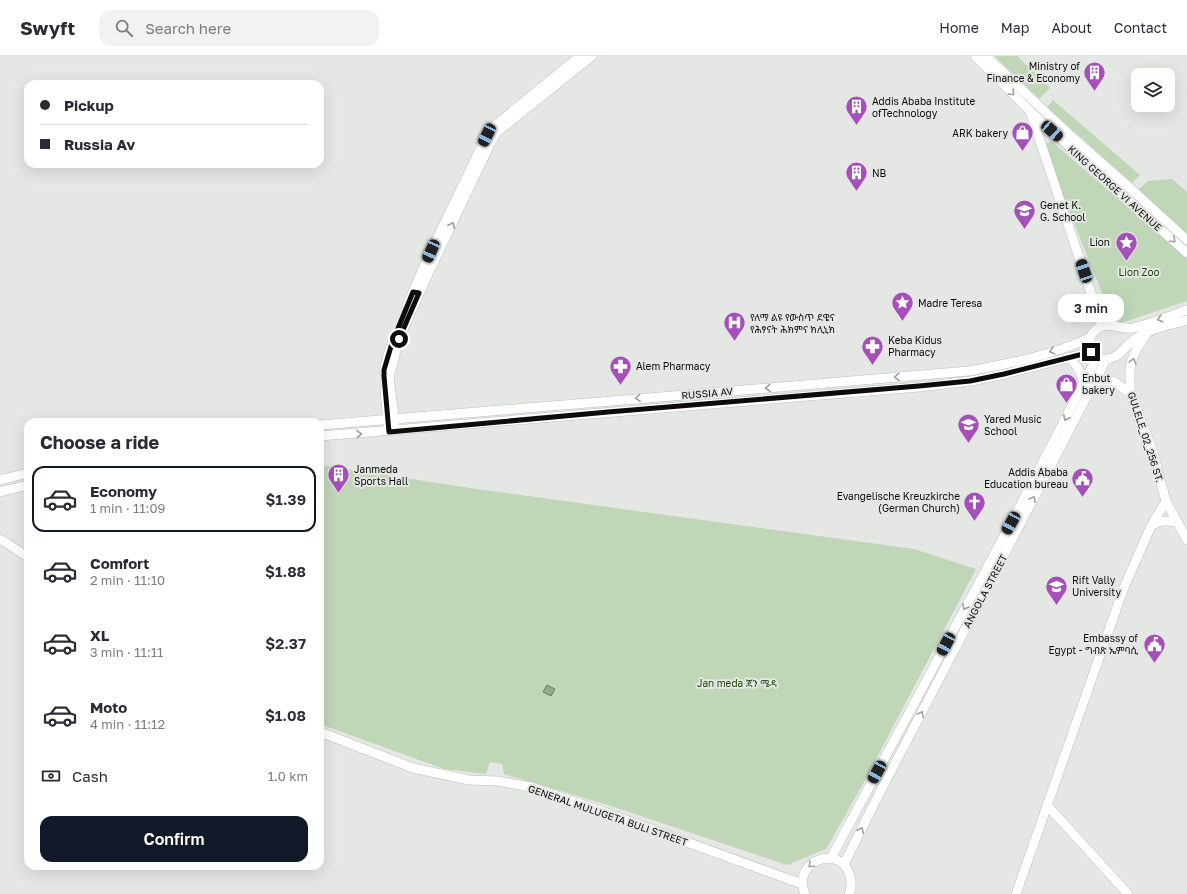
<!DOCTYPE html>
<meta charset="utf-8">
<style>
:root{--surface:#fff;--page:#f2f2f3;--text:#2b2b33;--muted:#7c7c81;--line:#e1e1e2;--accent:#111827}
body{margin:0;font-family:"Golos Text","Noto Sans Ethiopic",sans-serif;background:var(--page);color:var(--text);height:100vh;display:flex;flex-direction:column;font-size:15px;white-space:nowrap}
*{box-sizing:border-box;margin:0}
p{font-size:13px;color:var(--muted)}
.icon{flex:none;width:22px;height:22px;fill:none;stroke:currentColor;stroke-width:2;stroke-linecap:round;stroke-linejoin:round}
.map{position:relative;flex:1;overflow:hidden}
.side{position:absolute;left:24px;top:362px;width:300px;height:452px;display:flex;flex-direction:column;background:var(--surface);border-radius:12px;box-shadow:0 4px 16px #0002}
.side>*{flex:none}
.banner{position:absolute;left:24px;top:24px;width:300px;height:88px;border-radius:12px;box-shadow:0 4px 16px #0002;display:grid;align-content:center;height:88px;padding:0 16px;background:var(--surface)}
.controls{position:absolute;left:1131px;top:12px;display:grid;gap:8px}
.controls a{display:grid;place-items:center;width:44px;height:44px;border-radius:8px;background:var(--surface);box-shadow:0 4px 16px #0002;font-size:20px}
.end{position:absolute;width:18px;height:18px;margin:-9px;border:5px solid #0c0d0b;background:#fff;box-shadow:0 0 0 2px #fff}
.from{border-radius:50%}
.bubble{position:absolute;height:28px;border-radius:12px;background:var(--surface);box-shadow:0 4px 16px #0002;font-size:13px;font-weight:600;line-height:28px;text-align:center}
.car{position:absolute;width:12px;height:24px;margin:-12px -6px;border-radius:5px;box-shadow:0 0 3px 1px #0007;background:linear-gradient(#222 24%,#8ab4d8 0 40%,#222 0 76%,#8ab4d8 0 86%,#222 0)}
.banner b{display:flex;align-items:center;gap:14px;height:38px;font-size:15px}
.banner b+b{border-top:1px solid var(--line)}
.banner i{width:10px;height:10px;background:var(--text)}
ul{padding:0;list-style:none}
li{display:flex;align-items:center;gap:12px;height:66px;margin:0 8px 6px;padding:0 8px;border:2px solid transparent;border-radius:12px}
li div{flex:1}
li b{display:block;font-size:15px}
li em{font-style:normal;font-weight:600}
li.selected{border-color:var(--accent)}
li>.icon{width:36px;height:36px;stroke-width:1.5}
h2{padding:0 16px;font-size:18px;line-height:48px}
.pay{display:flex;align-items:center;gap:10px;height:44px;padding:0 16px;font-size:15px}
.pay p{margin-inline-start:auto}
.button{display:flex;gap:8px;margin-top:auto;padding:8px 16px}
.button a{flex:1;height:46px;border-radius:12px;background:var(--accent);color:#fff;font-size:16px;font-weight:600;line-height:46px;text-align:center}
header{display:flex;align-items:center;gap:24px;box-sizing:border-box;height:56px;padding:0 20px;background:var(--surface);border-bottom:1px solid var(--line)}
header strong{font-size:19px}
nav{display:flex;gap:22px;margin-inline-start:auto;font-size:14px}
.search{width:280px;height:36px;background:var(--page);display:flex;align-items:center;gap:10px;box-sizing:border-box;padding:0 14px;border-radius:12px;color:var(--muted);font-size:15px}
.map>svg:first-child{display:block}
.green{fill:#bfd6b7}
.water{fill:#91ae86;stroke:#697e61}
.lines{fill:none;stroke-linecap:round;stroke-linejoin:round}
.major-casing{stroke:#bdc0bc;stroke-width:10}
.major{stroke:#fff;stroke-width:9}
.oneway{stroke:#9e9e9d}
.route{stroke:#0c0d0b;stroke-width:5}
.labels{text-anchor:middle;stroke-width:4;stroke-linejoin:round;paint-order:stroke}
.poi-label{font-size:10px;fill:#0c0d0b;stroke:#e4e7e3;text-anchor:start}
.street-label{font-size:10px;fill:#0c0d0b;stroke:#e4e7e3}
.park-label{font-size:10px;fill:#1f460e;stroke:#e4e7e3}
</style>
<header>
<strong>Swyft</strong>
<div class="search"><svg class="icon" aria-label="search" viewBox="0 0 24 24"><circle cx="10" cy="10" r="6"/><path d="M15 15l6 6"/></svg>Search here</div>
<nav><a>Home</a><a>Map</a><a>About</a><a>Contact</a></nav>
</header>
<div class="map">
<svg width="1187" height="838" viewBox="0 0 1187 838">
<rect width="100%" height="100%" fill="#e4e7e3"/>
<!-- green -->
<g class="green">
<path d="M 995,0 L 1017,0 L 1050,32 L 1039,43 Z"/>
<path d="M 1053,44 L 1140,119 L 1132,127 L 1047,51 Z"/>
<path d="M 1051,85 L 1187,202 L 1187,245 L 1115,269 L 1043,90 Z"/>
<path d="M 1172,123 L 1187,136 L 1187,179 L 1137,135 L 1148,125 Z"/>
<path d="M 320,409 L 477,433 L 914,493 L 976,513 L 864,726 L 826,793 L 787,809 L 608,749 L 504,718 L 502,708 L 490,706 L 486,718 L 444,713 L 320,668 Z"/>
</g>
<!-- water -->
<path class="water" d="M 547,629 L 555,633 L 551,640 L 543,636 Z"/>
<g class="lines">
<defs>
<g id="major">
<path d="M 975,0 L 1030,55 L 1187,197"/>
<path d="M 986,0 L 1074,83 L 1132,134 L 1187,184"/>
<path d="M 1030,55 L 1102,270"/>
<path d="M 407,249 L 431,195 L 487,79 L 492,72 L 580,0"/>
<path d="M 1147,277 L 1136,294 L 1132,304 L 1130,313 L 1130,337 L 1151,390 L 1166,445 L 1187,484"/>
<path d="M 1089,287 C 1089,280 1095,273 1102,270 C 1111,267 1123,274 1133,272 C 1150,268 1170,260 1187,254"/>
<path d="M 1068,301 C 1077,308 1081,316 1084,327"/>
<path d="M 1101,304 C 1120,304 1123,290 1137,282 C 1151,272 1171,269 1187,264"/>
<path d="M 384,315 L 388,299 L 394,282"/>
<path d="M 1095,325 L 1113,325 L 1130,337"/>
<path d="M 385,334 L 388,369"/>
<path d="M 395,367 L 389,322 L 399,283 L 428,218 L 491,86 L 497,76 L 592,0"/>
<path d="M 320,369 C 536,353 753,332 969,315 C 1008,308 1053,299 1089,282"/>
<path d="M 320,380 L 919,331 L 971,325 L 1005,318 L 1091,296"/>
<path d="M 0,424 L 28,417"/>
<path d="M 0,436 L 28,429"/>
<path d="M 1151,470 C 1161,464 1167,464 1178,467"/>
<path d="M 0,483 L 28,501"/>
<path d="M 320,676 L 413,712 L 469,724 L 497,725 L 531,731 L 596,753 L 802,828"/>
<path d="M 1047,749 L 1128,838"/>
<path d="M 831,802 L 1018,454 L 1096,303"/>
<path d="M 844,808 L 878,740 L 1106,304"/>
<path d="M 805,838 C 791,807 837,787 849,817 C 852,824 852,831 849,838"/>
<path d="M 1016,838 L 1123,534 L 1151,470 L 1166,445"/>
</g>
</defs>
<!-- major casing -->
<use href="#major" class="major-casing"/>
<!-- major -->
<use href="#major" class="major"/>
</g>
<!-- one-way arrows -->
<defs><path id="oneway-chevron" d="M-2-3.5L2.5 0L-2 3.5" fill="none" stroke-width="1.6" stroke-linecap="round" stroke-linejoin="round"/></defs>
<g class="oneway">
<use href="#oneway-chevron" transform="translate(1012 37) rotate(45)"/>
<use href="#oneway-chevron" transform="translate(452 169) rotate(-65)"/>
<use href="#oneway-chevron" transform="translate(1173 184) rotate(42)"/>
<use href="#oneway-chevron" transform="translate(1160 263) rotate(163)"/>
<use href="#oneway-chevron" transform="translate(1052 295) rotate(165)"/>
<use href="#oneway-chevron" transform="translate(1133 305) rotate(-74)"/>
<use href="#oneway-chevron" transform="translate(897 321) rotate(176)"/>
<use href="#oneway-chevron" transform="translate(768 332) rotate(175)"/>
<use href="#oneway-chevron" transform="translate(638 342) rotate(175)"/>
<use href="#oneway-chevron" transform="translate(1066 362) rotate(117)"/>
<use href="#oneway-chevron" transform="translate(359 378) rotate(-4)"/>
<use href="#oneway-chevron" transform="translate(1033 443) rotate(-62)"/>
<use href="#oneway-chevron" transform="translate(965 551) rotate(119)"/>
<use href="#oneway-chevron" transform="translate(921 658) rotate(-62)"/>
<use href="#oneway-chevron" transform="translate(861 774) rotate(-64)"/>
<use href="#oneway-chevron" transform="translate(811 809) rotate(137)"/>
</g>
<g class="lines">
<!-- route -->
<path class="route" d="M 399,283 L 419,237 L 413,236 L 392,287 L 384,314 L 384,320 L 389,376 L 608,356 L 919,330 L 970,325 L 1004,318 L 1091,296"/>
</g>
<!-- icons -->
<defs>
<symbol id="building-pin" viewBox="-11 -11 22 30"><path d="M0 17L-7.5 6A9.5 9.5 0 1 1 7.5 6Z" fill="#a64eba" stroke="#e4e7e3"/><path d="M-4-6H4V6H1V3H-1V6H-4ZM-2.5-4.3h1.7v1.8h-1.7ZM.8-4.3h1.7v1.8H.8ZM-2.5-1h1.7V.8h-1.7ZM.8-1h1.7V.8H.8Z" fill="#fff"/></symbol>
<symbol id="shop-pin" viewBox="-11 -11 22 30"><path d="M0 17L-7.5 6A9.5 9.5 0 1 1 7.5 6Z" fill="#a64eba" stroke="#e4e7e3"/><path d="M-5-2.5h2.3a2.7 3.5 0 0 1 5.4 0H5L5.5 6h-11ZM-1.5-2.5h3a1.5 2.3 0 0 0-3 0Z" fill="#fff"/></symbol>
<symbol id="school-pin" viewBox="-11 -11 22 30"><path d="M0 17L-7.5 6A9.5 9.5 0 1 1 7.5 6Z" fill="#a64eba" stroke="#e4e7e3"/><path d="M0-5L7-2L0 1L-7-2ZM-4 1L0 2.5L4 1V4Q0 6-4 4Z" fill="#fff"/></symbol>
<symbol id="sight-pin" viewBox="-11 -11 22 30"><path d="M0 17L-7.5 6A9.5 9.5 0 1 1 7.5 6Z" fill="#a64eba" stroke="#e4e7e3"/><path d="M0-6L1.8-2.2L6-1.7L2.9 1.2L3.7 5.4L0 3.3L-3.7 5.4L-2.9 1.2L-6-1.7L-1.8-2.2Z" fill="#fff"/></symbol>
<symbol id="hospital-pin" viewBox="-11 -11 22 30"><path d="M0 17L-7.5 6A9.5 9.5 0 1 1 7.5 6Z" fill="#a64eba" stroke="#e4e7e3"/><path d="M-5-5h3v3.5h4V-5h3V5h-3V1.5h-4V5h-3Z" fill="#fff"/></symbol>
<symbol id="pharmacy-pin" viewBox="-11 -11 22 30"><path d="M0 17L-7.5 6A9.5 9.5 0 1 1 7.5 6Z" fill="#a64eba" stroke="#e4e7e3"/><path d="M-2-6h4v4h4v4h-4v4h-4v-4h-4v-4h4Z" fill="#fff"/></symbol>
<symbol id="university-pin" viewBox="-11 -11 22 30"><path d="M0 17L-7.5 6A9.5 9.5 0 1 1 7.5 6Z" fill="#a64eba" stroke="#e4e7e3"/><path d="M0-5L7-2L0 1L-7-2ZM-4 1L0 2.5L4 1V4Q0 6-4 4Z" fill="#fff"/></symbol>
<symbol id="civic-pin" viewBox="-11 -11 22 30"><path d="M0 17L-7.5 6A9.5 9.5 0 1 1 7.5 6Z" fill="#a64eba" stroke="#e4e7e3"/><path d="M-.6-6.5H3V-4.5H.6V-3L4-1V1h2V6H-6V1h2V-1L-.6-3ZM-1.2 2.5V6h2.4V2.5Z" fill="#fff"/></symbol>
<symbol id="church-pin" viewBox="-11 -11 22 30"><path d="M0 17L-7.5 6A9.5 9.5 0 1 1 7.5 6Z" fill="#a64eba" stroke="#e4e7e3"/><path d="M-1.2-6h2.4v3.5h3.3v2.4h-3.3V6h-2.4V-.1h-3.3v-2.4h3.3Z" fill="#fff"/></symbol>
</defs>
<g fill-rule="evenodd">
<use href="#building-pin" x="1082" y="4" width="25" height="34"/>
<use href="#building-pin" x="844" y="38" width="25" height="34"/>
<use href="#shop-pin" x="1010" y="64" width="25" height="34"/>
<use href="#building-pin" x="844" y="104" width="25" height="34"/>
<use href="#school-pin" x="1012" y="142" width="25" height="34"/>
<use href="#sight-pin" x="1114" y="174" width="25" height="34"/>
<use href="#sight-pin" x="890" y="234" width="25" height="34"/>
<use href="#hospital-pin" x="722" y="254" width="25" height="34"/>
<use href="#pharmacy-pin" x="860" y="278" width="25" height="34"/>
<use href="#pharmacy-pin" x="608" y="298" width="25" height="34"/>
<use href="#shop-pin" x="1054" y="316" width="25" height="34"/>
<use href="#university-pin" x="956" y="356" width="25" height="34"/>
<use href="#building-pin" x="326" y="406" width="25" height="34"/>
<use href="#civic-pin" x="1070" y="410" width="25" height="34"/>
<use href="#church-pin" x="962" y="434" width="25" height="34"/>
<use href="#university-pin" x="1044" y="518" width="25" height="34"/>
<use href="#civic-pin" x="1142" y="576" width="25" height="34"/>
</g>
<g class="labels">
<!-- poi labels -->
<g class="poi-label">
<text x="1080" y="14" text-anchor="end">Ministry of<tspan x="1080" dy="12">Finance &amp; Economy</tspan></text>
<text x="872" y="49">Addis Ababa Institute<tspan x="872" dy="12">ofTechnology</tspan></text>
<text x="1008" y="81" text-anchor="end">ARK bakery</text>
<text x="872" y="121">NB</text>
<text x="1040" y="153">Genet K.<tspan x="1040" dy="12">G. School</tspan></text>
<text x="1110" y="190" text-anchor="end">Lion</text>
<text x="918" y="251">Madre Teresa</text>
<text x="750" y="265">የለማ ልዩ የውስጥ ደዌና<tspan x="750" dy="12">የሕፃናት ሕክምና ክሊኒክ</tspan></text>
<text x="888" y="288">Keba Kidus<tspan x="888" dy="12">Pharmacy</tspan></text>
<text x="636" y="314">Alem Pharmacy</text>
<text x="1082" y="326">Enbut<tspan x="1082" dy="12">bakery</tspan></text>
<text x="984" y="367">Yared Music<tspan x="984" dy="12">School</tspan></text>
<text x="354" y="417">Janmeda<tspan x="354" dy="12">Sports Hall</tspan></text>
<text x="1068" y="420" text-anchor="end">Addis Ababa<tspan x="1068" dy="12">Education bureau</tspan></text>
<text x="960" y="444" text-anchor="end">Evangelische Kreuzkirche<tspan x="960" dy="12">(German Church)</tspan></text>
<text x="1072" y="528">Rift Vally<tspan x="1072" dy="12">University</tspan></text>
<text x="1138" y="586" text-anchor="end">Embassy of<tspan x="1138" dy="12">Egypt - ግብጽ ኤምባሲ</tspan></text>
</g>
<!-- street labels -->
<g class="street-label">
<text transform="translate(1115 132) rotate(42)" y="4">KING GEORGE VI AVENUE</text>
<text transform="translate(707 337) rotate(-5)" y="4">RUSSIA AV</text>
<text transform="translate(1146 381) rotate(72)" y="4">GULELE_02_256 ST.</text>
<text transform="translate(985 535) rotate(-62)" y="4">ANGOLA STREET</text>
<text transform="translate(608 759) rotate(19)" y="4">GENERAL MULUGETA BULI STREET</text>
</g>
<!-- park labels -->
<g class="park-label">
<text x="1139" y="220">Lion Zoo</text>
<text x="737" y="631">Jan meda ጃን ሜዳ</text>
</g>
</g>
</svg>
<div class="controls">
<a><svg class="icon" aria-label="layers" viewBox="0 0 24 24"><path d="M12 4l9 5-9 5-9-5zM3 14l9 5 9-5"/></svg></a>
</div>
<i class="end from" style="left:399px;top:283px"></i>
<i class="end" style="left:1091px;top:296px"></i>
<div class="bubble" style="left:1058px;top:238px;width:66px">3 min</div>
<i class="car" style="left:1052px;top:75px;rotate:132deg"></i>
<i class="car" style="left:487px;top:79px;rotate:206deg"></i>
<i class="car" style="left:431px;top:195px;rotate:204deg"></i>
<i class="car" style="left:1084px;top:215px;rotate:342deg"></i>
<i class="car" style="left:1011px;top:467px;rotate:209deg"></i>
<i class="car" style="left:946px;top:588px;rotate:208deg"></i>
<i class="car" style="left:877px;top:716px;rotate:209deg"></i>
<div class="banner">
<b><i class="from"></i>Pickup</b>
<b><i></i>Russia Av</b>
</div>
<section class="side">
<h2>Choose a ride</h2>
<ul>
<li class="selected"><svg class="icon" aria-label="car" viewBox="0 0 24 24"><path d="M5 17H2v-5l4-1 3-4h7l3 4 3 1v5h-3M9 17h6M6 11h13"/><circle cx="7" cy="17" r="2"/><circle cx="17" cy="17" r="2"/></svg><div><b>Economy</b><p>1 min · 11:09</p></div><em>$1.39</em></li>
<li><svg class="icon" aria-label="car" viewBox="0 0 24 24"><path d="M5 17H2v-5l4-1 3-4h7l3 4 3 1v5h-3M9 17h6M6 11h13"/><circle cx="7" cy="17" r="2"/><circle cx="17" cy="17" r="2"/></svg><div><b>Comfort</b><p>2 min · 11:10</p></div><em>$1.88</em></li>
<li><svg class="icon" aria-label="car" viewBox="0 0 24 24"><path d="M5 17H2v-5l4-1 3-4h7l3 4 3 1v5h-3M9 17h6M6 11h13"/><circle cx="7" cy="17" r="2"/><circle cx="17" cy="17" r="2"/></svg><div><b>XL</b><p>3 min · 11:11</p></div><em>$2.37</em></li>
<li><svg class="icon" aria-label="car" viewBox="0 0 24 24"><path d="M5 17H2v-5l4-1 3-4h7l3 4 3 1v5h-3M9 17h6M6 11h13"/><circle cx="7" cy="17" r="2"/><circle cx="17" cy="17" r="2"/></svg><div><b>Moto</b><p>4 min · 11:12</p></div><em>$1.08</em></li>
</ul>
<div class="pay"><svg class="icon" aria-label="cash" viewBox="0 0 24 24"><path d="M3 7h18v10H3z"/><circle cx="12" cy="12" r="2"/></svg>Cash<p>1.0 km</p></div>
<div class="button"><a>Confirm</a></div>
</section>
</div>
